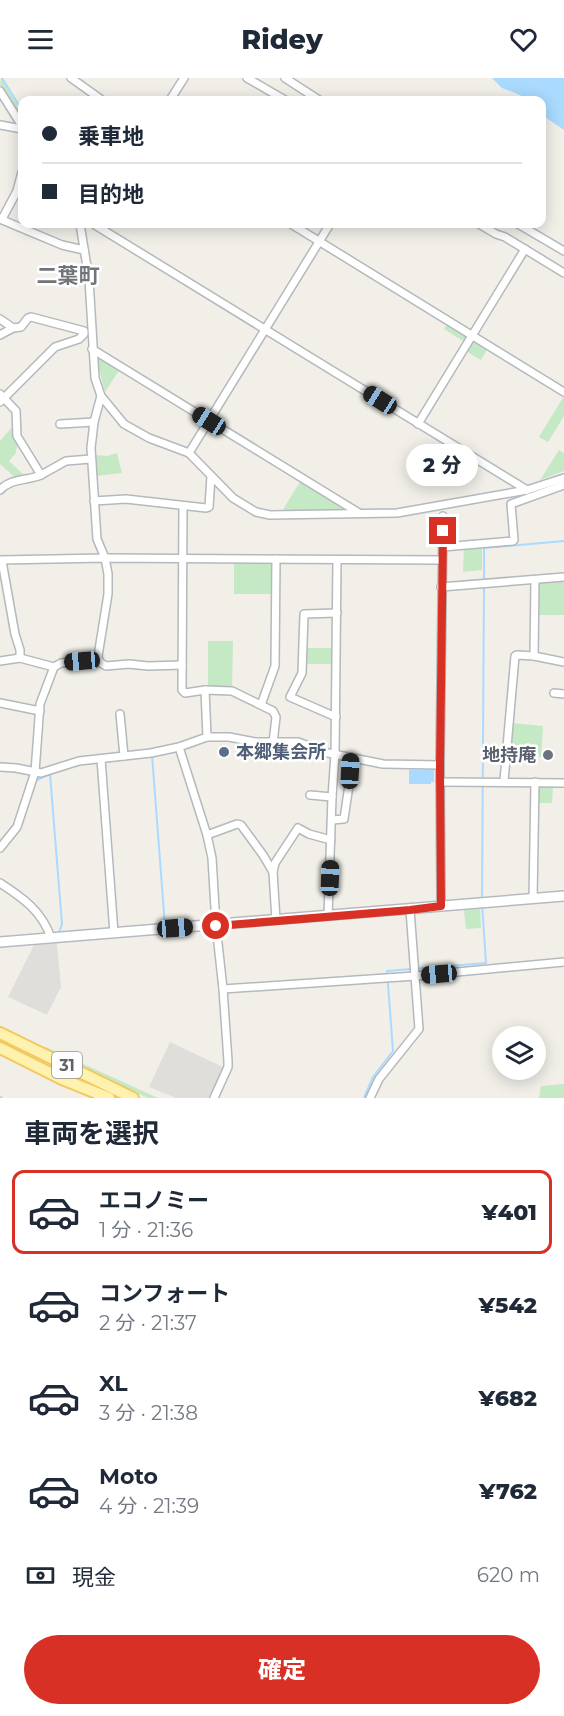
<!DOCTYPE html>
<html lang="ja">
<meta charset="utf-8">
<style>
:root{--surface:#fff;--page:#f6f6f7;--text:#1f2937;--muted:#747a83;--line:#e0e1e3;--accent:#d93025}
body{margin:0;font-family:Montserrat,"Noto Sans JP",sans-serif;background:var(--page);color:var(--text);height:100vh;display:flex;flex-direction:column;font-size:22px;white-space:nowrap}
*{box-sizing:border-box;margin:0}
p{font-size:20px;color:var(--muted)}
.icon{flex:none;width:33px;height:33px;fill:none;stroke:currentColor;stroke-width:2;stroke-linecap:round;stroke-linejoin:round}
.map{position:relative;height:1020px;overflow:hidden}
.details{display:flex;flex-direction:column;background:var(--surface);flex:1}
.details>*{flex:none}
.top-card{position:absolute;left:18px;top:18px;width:528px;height:132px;border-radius:12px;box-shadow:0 3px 15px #0003;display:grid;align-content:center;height:132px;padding:0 24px;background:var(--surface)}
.buttons{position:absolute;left:492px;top:948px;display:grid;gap:12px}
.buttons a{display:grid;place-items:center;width:54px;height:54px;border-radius:50%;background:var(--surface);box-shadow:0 3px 15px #0003;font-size:30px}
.end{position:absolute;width:27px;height:27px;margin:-14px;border:8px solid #d93025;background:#fff;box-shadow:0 0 0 3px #fff}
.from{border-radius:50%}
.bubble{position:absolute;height:42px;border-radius:21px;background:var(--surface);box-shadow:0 3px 15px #0003;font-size:20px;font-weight:800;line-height:42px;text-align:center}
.car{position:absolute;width:18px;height:36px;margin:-18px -9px;border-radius:8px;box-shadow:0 0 4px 2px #0007;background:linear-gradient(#222 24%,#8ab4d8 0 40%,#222 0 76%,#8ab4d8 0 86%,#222 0)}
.top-card b{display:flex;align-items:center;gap:21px;height:57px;font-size:22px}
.top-card b+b{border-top:2px solid var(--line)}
.top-card i{width:15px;height:15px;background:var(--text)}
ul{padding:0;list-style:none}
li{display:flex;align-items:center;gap:18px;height:84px;margin:0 12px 9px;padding:0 12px;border:3px solid transparent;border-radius:12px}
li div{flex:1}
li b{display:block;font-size:22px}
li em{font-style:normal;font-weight:800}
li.on{border-color:var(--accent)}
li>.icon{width:54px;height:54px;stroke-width:1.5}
h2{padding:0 24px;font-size:27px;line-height:72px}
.pay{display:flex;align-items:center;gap:15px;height:66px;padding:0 24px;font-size:22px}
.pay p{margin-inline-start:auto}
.button{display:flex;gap:12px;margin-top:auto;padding:12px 24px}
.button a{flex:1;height:69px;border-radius:36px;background:var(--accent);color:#fff;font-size:24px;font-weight:800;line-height:69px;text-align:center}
header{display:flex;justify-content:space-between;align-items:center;height:78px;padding:0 24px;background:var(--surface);font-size:27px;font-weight:800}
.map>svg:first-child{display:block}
.industrial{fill:#e0deda}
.green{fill:#c5e8c5}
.water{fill:#aadaff}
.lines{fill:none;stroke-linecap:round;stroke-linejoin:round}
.stream{stroke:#aadaff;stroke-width:2}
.street-casing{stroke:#b5b8bc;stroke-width:10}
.secondary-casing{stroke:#b6babf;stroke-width:12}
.primary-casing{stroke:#f2c960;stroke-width:14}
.street{stroke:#fff;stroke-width:7}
.secondary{stroke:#fff;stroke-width:9}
.primary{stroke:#fff2af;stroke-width:10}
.route{stroke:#d93025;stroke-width:8}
.service-dot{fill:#5c6f8a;stroke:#fff;stroke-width:2}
.worship-dot{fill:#6b7280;stroke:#fff;stroke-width:2}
.labels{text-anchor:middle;stroke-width:5;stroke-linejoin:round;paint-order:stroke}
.shield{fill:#fff;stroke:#8f9295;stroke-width:1.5}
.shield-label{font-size:16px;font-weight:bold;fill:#5f6368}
.service-label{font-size:18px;font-weight:bold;fill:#4e5e75;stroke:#fff;text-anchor:start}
.worship-label{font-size:18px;font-weight:bold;fill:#5b616d;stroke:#fff;text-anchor:end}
.quarter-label{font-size:21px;font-weight:bold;fill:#70757a;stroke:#fff}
</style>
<header><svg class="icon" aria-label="menu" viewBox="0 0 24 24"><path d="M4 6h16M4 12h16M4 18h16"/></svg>Ridey<svg class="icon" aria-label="heart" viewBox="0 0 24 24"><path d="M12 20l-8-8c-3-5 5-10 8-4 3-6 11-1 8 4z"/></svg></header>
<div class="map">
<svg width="564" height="1020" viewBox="0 0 564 1020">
<rect width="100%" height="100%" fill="#f1efe8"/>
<!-- industrial -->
<g class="industrial">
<path d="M 56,865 L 57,866 L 61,909 L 47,937 L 8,919 L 34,867 Z"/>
<path d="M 170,964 L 225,990 L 211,1020 L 176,1020 L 149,1009 Z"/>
</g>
<!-- green -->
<g class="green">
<path d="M 1,0 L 22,34 L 22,44 L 0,10 Z"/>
<path d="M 448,245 L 470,259 L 466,265 L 444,251 Z"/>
<path d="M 473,261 L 488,270 L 481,282 L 466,273 Z"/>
<path d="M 99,278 L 120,291 L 105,314 L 97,283 Z"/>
<path d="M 564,318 L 564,338 L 548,364 L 539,359 Z"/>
<path d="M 14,347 L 19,365 L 16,372 L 16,375 L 9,383 L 27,400 L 17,401 L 0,386 L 0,363 Z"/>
<path d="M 559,372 L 564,375 L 564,393 L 540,402 Z"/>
<path d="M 117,375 L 122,395 L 95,398 L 94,377 L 107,378 Z"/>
<path d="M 301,402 L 352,433 L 281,435 Z"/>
<path d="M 482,468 L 482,492 L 463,494 L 464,470 Z"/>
<rect x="234" y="484" width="40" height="32"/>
<path d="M 564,501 L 564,537 L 538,537 L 539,503 Z"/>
<path d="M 208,563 L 233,563 L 232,611 L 208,610 Z"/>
<path d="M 304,570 L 334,570 L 333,586 L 304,586 Z"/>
<path d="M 512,645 L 543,648 L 541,679 L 510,673 Z"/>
<path d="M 553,707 L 552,725 L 537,725 L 537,708 Z"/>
<path d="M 480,831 L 481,850 L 466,851 L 464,832 Z"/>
<path d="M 46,969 L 158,1020 L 148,1020 L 44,972 Z"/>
<path d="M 564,1006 L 564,1020 L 539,1020 L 541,1008 Z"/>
</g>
<!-- water -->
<g class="water">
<path d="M 492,0 L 564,0 L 564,52 L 542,37 L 542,22 L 527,22 L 520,17 L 502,10 Z"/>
<path d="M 409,692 L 434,692 L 434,704 L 431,704 L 431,706 L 409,706 Z"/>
</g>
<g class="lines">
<!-- stream -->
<g class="stream">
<path d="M 2,0 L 22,32"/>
<path d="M 484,503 L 484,470 L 564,463"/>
<path d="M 152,677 L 165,848"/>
<path d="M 37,702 L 50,696 L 62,846 L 59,855"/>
<path d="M 482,821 L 484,508"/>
<path d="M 0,1019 L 2,1020"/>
<path d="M 364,1020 L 373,999 L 393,973 L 387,893 L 486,885 L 482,826"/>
</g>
<defs>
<g id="street">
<path d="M 71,0 L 102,22"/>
<path d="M 247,0 L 285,22"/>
<path d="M 285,0 L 319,22"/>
<path d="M 0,13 L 22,48"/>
<path d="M 170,22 L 184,0"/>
<path d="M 0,47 L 22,51"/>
<path d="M 0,141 L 62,167 L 84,172"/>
<path d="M 2,141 L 17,113 L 22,94"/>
<path d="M 80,146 L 89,201 L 95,300 L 101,318 L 124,346 L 149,360 L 189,375 L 233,420 L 256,434 L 270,437 L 397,435 L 527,412 L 564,400"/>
<path d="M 291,146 L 564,314"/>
<path d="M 479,146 L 496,156 L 505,159 L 564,195"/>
<path d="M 518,146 L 564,173"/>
<path d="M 95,147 L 527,412"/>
<path d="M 0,241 L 13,250 L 21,249 L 28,240 L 31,239 L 84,253 L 84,256 L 79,261 L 55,269 L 0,324"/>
<path d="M 0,257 L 13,250"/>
<path d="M 92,271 L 359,435"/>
<path d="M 0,316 L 16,333 L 17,358 L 41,397 L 66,383 L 91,381"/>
<path d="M 60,346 L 94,344"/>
<path d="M 418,346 L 525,171"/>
<path d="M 189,375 L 330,146"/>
<path d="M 0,412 C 11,400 27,403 41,397"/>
<path d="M 94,423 L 126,421 L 206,430 L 209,429 L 211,398"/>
<path d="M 183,428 L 182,612 L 185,615 L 205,612 L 232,613 L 273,633 L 276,639 L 273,665"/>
<path d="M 443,469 L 513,463 L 514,462 L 511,426 L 564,407"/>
<path d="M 0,482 L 105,480 L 442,482"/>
<path d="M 2,483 L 15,556 L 20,572 L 20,580"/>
<path d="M 441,509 L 564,499"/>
<path d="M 534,578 L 535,502"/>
<path d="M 98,580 L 101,585 L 106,588 L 129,586 L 148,588 L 182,587"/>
<path d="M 0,583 L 20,580 L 54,589"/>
<path d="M 205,612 L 207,659"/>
<path d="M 554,615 L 564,616"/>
<path d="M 0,625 L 40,633"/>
<path d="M 261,627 L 275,588 L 276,481"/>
<path d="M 120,636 L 124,678"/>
<path d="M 336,639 L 290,619 L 302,595 L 304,536 L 337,535"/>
<path d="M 179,669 L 207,757 L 212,780 L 216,847 L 223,911 L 228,983 L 228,989 L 214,1020"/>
<path d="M 101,681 L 114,855"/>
<path d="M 0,689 L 16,690 L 41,695 L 79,683 L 151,675 L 179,669 L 207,659 L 229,659 L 255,664 L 298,664 L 328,675 L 383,686 L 440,687"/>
<path d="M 504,703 L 515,578 L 517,577 L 534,578 L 564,584"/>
<path d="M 440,704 L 564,705"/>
<path d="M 310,717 L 332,719"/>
<path d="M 332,742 L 344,741 L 349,707 L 351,679"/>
<path d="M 207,757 L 237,746 L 241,747 L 263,777 L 273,794 L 276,842"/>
<path d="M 0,770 L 17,749 L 35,694 L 40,626 L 54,589 L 61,585 L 96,581 L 98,578 L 108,516 L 108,496 L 105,480 L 97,461 L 91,370 L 94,344 L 101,318"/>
<path d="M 273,794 L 275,785 L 298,750 L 309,756 L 331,762"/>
<path d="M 0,805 C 23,820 42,833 51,860"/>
<path d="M 533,821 L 535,704"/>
<path d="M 441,827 L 440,687 L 443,438"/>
<path d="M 328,838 L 332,719 L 335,676 L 337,482"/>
<path d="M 223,911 L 415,898 L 564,884"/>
<path d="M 370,1020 L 379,1001 L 419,951 L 410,832"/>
</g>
<path id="secondary" d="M 0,864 L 564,818"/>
<g id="primary">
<path d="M 0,955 L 133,1020"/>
<path d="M 0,970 L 62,1001 L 109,1020"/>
</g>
</defs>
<!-- street casing -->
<use href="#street" class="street-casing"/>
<!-- secondary casing -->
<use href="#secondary" class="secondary-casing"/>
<!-- primary casing -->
<use href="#primary" class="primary-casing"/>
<!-- street -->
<use href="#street" class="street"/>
<!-- secondary -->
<use href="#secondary" class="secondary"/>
<!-- primary -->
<use href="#primary" class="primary"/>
</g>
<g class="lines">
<!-- route -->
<path class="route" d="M 216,848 L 410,832 L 441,828 L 440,687 L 443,453"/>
</g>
<!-- markers -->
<circle class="service-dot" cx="224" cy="674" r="6"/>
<circle class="worship-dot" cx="548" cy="677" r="6"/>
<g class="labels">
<!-- shield labels -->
<rect class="shield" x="52" y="974" width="30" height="26" rx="4.5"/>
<g class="shield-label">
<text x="67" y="993">31</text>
</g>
<!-- service labels -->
<g class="service-label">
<text x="236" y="680">本郷集会所</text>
</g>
<!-- worship labels -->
<g class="worship-label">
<text x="536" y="683">地持庵</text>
</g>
<!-- quarter labels -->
<g class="quarter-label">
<text x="68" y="205">二葉町</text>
</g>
</g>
</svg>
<div class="buttons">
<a><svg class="icon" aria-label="layers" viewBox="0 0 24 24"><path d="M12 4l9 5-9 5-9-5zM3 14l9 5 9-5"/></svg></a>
</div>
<i class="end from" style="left:216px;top:848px"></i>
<i class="end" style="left:443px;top:453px"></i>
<div class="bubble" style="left:406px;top:366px;width:72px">2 分</div>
<i class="car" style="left:380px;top:322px;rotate:302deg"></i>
<i class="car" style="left:209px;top:343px;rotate:302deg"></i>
<i class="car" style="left:82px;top:583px;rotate:265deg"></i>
<i class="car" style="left:350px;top:693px;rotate:3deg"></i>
<i class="car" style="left:330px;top:800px;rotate:2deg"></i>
<i class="car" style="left:175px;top:850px;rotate:86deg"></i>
<i class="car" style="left:439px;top:896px;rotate:265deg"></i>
<div class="top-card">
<b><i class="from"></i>乗車地</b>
<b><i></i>目的地</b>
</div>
</div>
<section class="details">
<h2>車両を選択</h2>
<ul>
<li class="on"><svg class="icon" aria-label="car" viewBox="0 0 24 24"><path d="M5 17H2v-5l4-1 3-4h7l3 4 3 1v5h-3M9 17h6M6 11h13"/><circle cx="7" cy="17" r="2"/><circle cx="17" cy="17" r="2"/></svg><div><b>エコノミー</b><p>1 分 · 21:36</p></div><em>¥401</em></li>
<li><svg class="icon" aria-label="car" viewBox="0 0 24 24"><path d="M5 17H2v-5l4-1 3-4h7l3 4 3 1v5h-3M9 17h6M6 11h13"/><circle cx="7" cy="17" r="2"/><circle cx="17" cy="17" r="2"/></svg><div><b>コンフォート</b><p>2 分 · 21:37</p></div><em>¥542</em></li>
<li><svg class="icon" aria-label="car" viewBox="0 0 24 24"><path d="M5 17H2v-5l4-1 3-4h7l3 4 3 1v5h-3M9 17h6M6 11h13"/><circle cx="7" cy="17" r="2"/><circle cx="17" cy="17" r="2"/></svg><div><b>XL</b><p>3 分 · 21:38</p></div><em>¥682</em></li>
<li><svg class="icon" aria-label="car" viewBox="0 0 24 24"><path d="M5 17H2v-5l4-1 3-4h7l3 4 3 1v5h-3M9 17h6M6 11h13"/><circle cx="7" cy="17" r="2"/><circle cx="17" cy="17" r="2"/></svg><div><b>Moto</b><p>4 分 · 21:39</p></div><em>¥762</em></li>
</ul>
<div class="pay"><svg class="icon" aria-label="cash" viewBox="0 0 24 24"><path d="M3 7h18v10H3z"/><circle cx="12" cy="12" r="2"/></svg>現金<p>620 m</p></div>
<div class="button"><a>確定</a></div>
</section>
